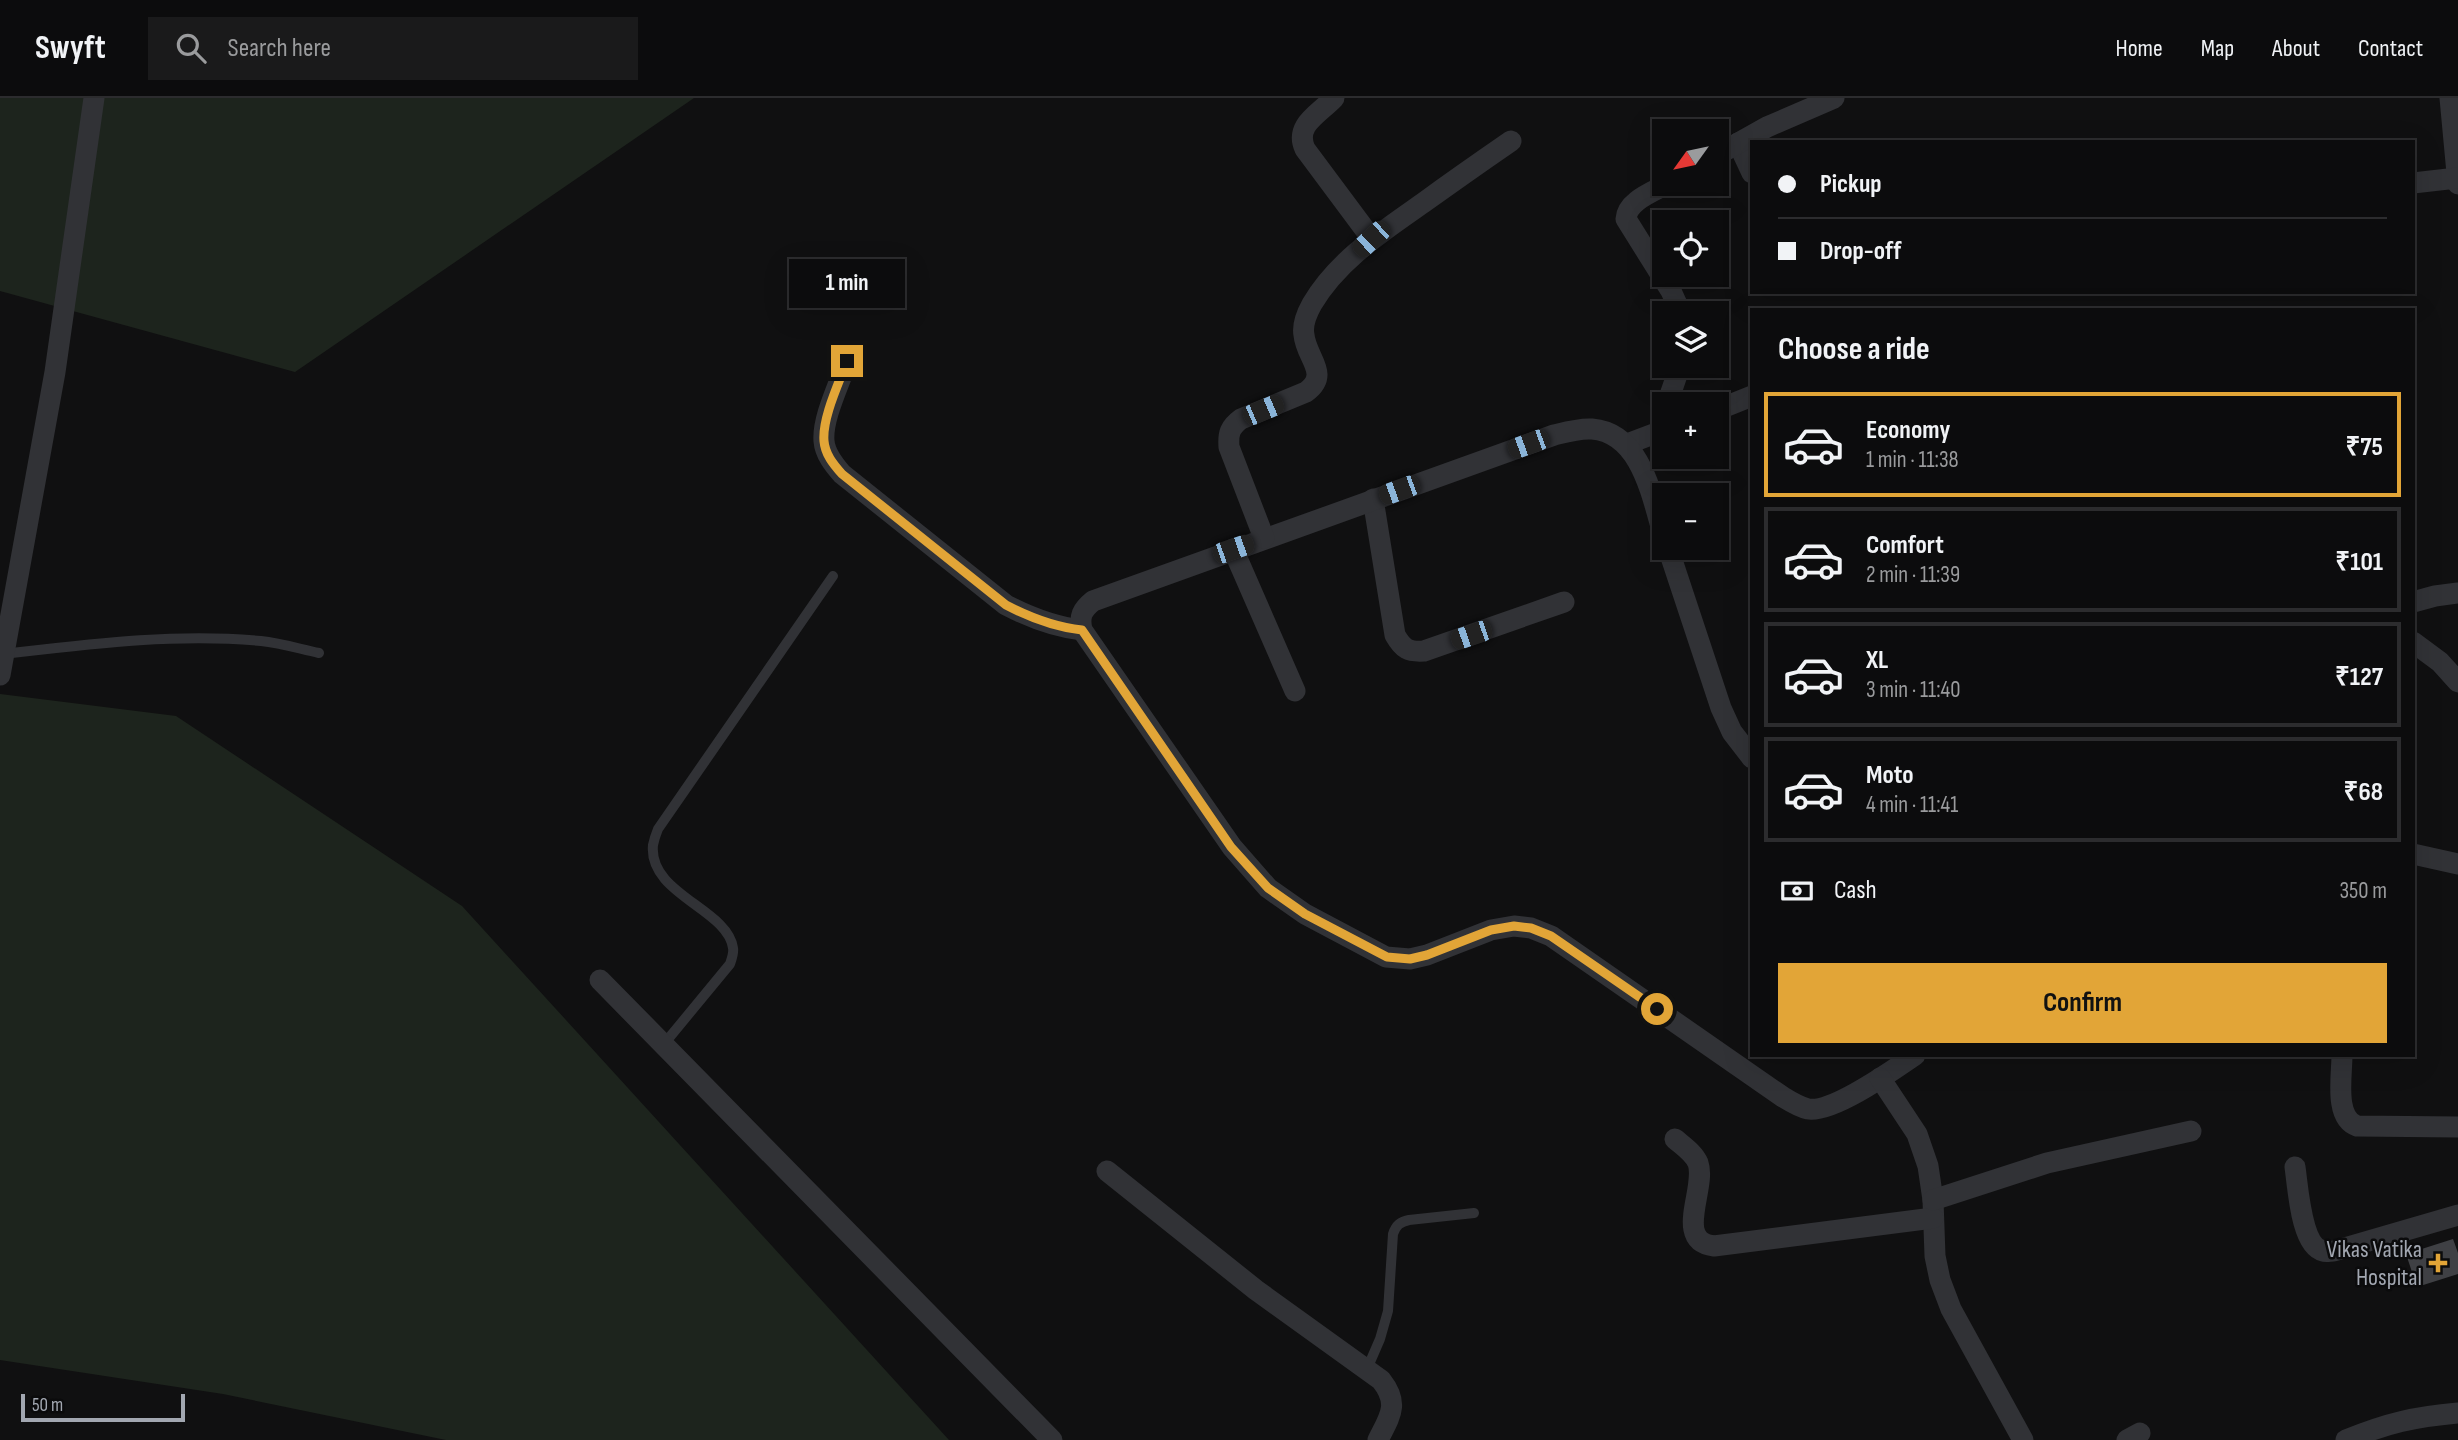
<!DOCTYPE html>
<meta charset="utf-8">
<style>
:root{--surface:#0c0c0d;--page:#1a1a1b;--text:#f1f3f6;--muted:#9a9b9d;--line:#2c2c2e;--accent:#e2a537}
body{margin:0;font-family:"Sofia Sans Condensed",sans-serif;background:var(--page);color:var(--text);height:100vh;display:flex;flex-direction:column;font-size:26px;white-space:nowrap}
*{box-sizing:border-box;margin:0}
p{font-size:23px;color:var(--muted)}
.icon{flex:none;width:38px;height:38px;fill:none;stroke:currentColor;stroke-width:2;stroke-linecap:round;stroke-linejoin:round}
.map{position:relative;flex:1;overflow:hidden}
.side{position:absolute;left:1750px;top:210px;width:665px;height:749px;display:flex;flex-direction:column;background:var(--surface);border-radius:0px;box-shadow:0 7px 28px #0002,0 0 0 2px var(--line)}
.side>*{flex:none}
.banner{position:absolute;left:1750px;top:42px;width:665px;height:154px;border-radius:0px;box-shadow:0 7px 28px #0002,0 0 0 2px var(--line);display:grid;align-content:center;height:154px;padding:0 28px;background:var(--surface)}
.needle{width:46px;rotate:237deg}
.tools{position:absolute;left:1652px;top:21px;display:grid;gap:14px}
.tools a{display:grid;place-items:center;width:77px;height:77px;border-radius:0px;background:var(--surface);box-shadow:0 7px 28px #0002,0 0 0 2px var(--line);font-size:35px}
.scale{position:absolute;left:21px;bottom:18px;width:164px;box-sizing:border-box;padding-left:7px;border:4px solid #a2a7b1;border-top:0;font-size:19px;line-height:24px;white-space:nowrap;color:#a2a7b1;-webkit-text-stroke:5px #0b0b0c;paint-order:stroke}
.end{position:absolute;width:32px;height:32px;margin:-16px;border:9px solid #e2a537;background:#111;box-shadow:0 0 0 4px #111}
.from{border-radius:50%}
.bubble{position:absolute;height:49px;border-radius:0px;background:var(--surface);box-shadow:0 7px 28px #0002,0 0 0 2px var(--line);font-size:23px;font-weight:700;line-height:49px;text-align:center}
.car{position:absolute;width:21px;height:42px;margin:-21px -10px;border-radius:9px;box-shadow:0 0 5px 2px #0007;background:linear-gradient(#222 24%,#8ab4d8 0 40%,#222 0 76%,#8ab4d8 0 86%,#222 0)}
.banner b{display:flex;align-items:center;gap:24px;height:66px;font-size:26px}
.banner b+b{border-top:2px solid var(--line)}
.banner i{width:18px;height:18px;background:var(--text)}
ul{padding:0;list-style:none}
li{display:flex;align-items:center;gap:21px;height:105px;margin:0 14px 10px;padding:0 14px;border:4px solid var(--line);border-radius:0px}
li div{flex:1}
li b{display:block;font-size:26px}
li em{font-style:normal;font-weight:700}
li.on{border-color:var(--accent)}
li>.icon{width:63px;height:63px;stroke-width:1.5}
h2{padding:0 28px;font-size:32px;line-height:84px}
.pay{display:flex;align-items:center;gap:18px;height:77px;padding:0 28px;font-size:26px}
.pay p{margin-inline-start:auto}
.action{display:flex;gap:14px;margin-top:auto;padding:14px 28px}
.action a{flex:1;height:80px;border-radius:0px;background:var(--accent);color:#111;font-size:28px;font-weight:700;line-height:80px;text-align:center}
header{display:flex;align-items:center;gap:42px;box-sizing:border-box;height:98px;padding:0 35px;background:var(--surface);border-bottom:2px solid var(--line)}
header strong{font-size:33px}
nav{display:flex;gap:38px;margin-inline-start:auto;font-size:24px}
.search{width:490px;height:63px;background:var(--page);display:flex;align-items:center;gap:18px;box-sizing:border-box;padding:0 24px;border-radius:0px;color:var(--muted);font-size:26px}
.map>svg:first-child{display:block}
.green{fill:#1d241d}
.building{fill:#3f4044}
.lines{fill:none;stroke-linecap:round;stroke-linejoin:round}
.lane{stroke:#313236;stroke-width:10}
.street{stroke:#313236;stroke-width:21}
.route{stroke:#e2a537;stroke-width:9}
.poi-dot{fill:#e2a537;stroke:#0b0b0c;stroke-width:2.5}
.labels{text-anchor:middle;stroke-width:5;stroke-linejoin:round;paint-order:stroke}
.poi-label{font-size:24px;fill:#a2a7b1;stroke:#0b0b0c;text-anchor:end}
</style>
<header>
<strong>Swyft</strong>
<div class="search"><svg class="icon" aria-label="search" viewBox="0 0 24 24"><circle cx="10" cy="10" r="6"/><path d="M15 15l6 6"/></svg>Search here</div>
<nav><a>Home</a><a>Map</a><a>About</a><a>Contact</a></nav>
</header>
<div class="map">
<svg width="2458" height="1342" viewBox="0 0 2458 1342">
<rect width="100%" height="100%" fill="#101011"/>
<!-- green -->
<g class="green">
<path d="M 0,0 L 694,0 L 295,274 L 0,193 Z"/>
<path d="M 0,596 L 176,618 L 462,808 L 949,1342 L 446,1342 L 223,1296 L 0,1262 Z"/>
</g>
<!-- building -->
<path class="building" d="M 2453,1141 L 2458,1155 L 2458,1176 L 2417,1189 L 2406,1156 Z"/>
<g class="lines">
<!-- lane -->
<g class="lane">
<path d="M 4,556 C 90,546 175,535 261,543 C 281,545 300,551 319,555"/>
<path d="M 664,946 L 730,866 C 732,860 734,855 733,850 C 728,811 648,796 653,747 C 654,742 656,736 658,731 L 833,478"/>
<path d="M 1367,1271 L 1380,1241 L 1388,1213 L 1393,1136 C 1396,1127 1400,1124 1409,1122 L 1474,1115"/>
</g>
<!-- street -->
<g class="street">
<path d="M 1334,0 C 1319,16 1294,27 1305,51 L 1372,141"/>
<path d="M 2450,0 L 2458,86"/>
<path d="M 1738,45 L 1752,75"/>
<path d="M 1717,57 L 1767,29 L 1834,0"/>
<path d="M 2413,85 L 2457,80"/>
<path d="M 1667,86 C 1653,94 1627,103 1626,121 L 1671,193 L 1681,215"/>
<path d="M 847,263 C 840,285 822,320 824,343 C 825,356 834,367 842,376 L 1006,507 C 1031,520 1054,529 1082,532"/>
<path d="M 1667,306 L 1680,268"/>
<path d="M 1717,312 L 1752,298"/>
<path d="M 1627,346 L 1664,332"/>
<path d="M 1373,401 L 1395,537 C 1403,551 1408,554 1424,553 L 1564,504"/>
<path d="M 1664,439 C 1652,400 1642,335 1592,331 C 1580,330 1566,334 1554,337 L 1093,503 C 1082,512 1079,518 1082,532 L 1232,749 L 1268,790 L 1305,816 L 1386,859 L 1410,861 L 1427,857 L 1491,832 L 1514,828 L 1531,830 L 1551,838 L 1783,999 C 1791,1004 1799,1009 1808,1011 C 1833,1015 1893,972 1915,957"/>
<path d="M 1264,440 L 1229,349 C 1228,335 1230,329 1241,321 L 1306,294 C 1331,276 1306,260 1304,237 C 1302,227 1307,215 1312,206 C 1338,162 1382,134 1423,105 C 1452,84 1482,63 1511,43"/>
<path d="M 1668,450 L 1721,610 L 1732,634 L 1752,660"/>
<path d="M 1233,451 L 1295,593"/>
<path d="M 2413,504 L 2435,498 L 2458,495"/>
<path d="M 2413,544 L 2440,564 L 2458,584"/>
<path d="M 0,577 L 55,274 L 94,0"/>
<path d="M 2413,756 L 2458,766"/>
<path d="M 600,882 L 1052,1342"/>
<path d="M 2342,957 C 2342,978 2334,1020 2357,1028 L 2458,1029"/>
<path d="M 1880,980 L 1917,1036 L 1928,1068 L 1933,1102 L 1935,1158 L 1940,1182 L 1951,1211 L 2023,1342"/>
<path d="M 1675,1041 C 1683,1048 1694,1055 1698,1065 C 1707,1090 1673,1143 1714,1148 L 1933,1120"/>
<path d="M 2295,1069 C 2298,1089 2301,1148 2323,1153 C 2326,1154 2330,1153 2334,1153 L 2458,1117"/>
<path d="M 1107,1073 L 1256,1192 L 1381,1282 C 1400,1306 1390,1318 1378,1342"/>
<path d="M 1933,1102 L 2047,1065 L 2191,1033"/>
<path d="M 2127,1342 L 2140,1335"/>
<path d="M 2346,1342 C 2387,1325 2414,1319 2458,1315"/>
</g>
</g>
<g class="lines">
<!-- route -->
<path class="route" d="M 847,263 C 839,285 822,320 824,343 C 825,356 833,366 842,376 L 1006,507 C 1031,520 1054,529 1082,532 L 1231,749 L 1268,790 L 1305,816 L 1387,859 L 1410,861 L 1427,857 L 1491,832 L 1514,828 L 1531,830 L 1551,838 L 1657,911"/>
</g>
<!-- markers -->
<path class="poi-dot" d="M2434.5 1154.5h7v7h7v7h-7v7h-7v-7h-7v-7h7z"/>
<g class="labels">
<!-- poi labels -->
<g class="poi-label">
<text x="2422" y="1159">Vikas Vatika<tspan x="2422" dy="28">Hospital</tspan></text>
</g>
</g>
</svg>
<div class="tools">
<a><svg class="needle" viewBox="-14 -14 28 28"><path d="M0-13l5 13h-10z" fill="#e53935"/><path d="M0 13l5-13h-10z" fill="#9a9b9d"/></svg></a>
<a><svg class="icon" aria-label="locate" viewBox="0 0 24 24"><circle cx="12" cy="12" r="6"/><path d="M12 2v4M12 18v4M2 12h4M18 12h4"/></svg></a>
<a><svg class="icon" aria-label="layers" viewBox="0 0 24 24"><path d="M12 4l9 5-9 5-9-5zM3 14l9 5 9-5"/></svg></a>
<a>+</a>
<a>−</a>
</div>
<div class="scale">50 m</div>
<i class="end from" style="left:1657px;top:911px"></i>
<i class="end" style="left:847px;top:263px"></i>
<div class="bubble" style="left:789px;top:161px;width:116px">1 min</div>
<i class="car" style="left:1371px;top:141px;rotate:227deg"></i>
<i class="car" style="left:1263px;top:312px;rotate:67deg"></i>
<i class="car" style="left:1528px;top:346px;rotate:250deg"></i>
<i class="car" style="left:1399px;top:392px;rotate:250deg"></i>
<i class="car" style="left:1233px;top:451px;rotate:71deg"></i>
<i class="car" style="left:1471px;top:537px;rotate:251deg"></i>
<div class="banner">
<b><i class="from"></i>Pickup</b>
<b><i></i>Drop-off</b>
</div>
<section class="side">
<h2>Choose a ride</h2>
<ul>
<li class="on"><svg class="icon" aria-label="car" viewBox="0 0 24 24"><path d="M5 17H2v-5l4-1 3-4h7l3 4 3 1v5h-3M9 17h6M6 11h13"/><circle cx="7" cy="17" r="2"/><circle cx="17" cy="17" r="2"/></svg><div><b>Economy</b><p>1 min · 11:38</p></div><em>₹75</em></li>
<li><svg class="icon" aria-label="car" viewBox="0 0 24 24"><path d="M5 17H2v-5l4-1 3-4h7l3 4 3 1v5h-3M9 17h6M6 11h13"/><circle cx="7" cy="17" r="2"/><circle cx="17" cy="17" r="2"/></svg><div><b>Comfort</b><p>2 min · 11:39</p></div><em>₹101</em></li>
<li><svg class="icon" aria-label="car" viewBox="0 0 24 24"><path d="M5 17H2v-5l4-1 3-4h7l3 4 3 1v5h-3M9 17h6M6 11h13"/><circle cx="7" cy="17" r="2"/><circle cx="17" cy="17" r="2"/></svg><div><b>XL</b><p>3 min · 11:40</p></div><em>₹127</em></li>
<li><svg class="icon" aria-label="car" viewBox="0 0 24 24"><path d="M5 17H2v-5l4-1 3-4h7l3 4 3 1v5h-3M9 17h6M6 11h13"/><circle cx="7" cy="17" r="2"/><circle cx="17" cy="17" r="2"/></svg><div><b>Moto</b><p>4 min · 11:41</p></div><em>₹68</em></li>
</ul>
<div class="pay"><svg class="icon" aria-label="cash" viewBox="0 0 24 24"><path d="M3 7h18v10H3z"/><circle cx="12" cy="12" r="2"/></svg>Cash<p>350 m</p></div>
<div class="action"><a>Confirm</a></div>
</section>
</div>
